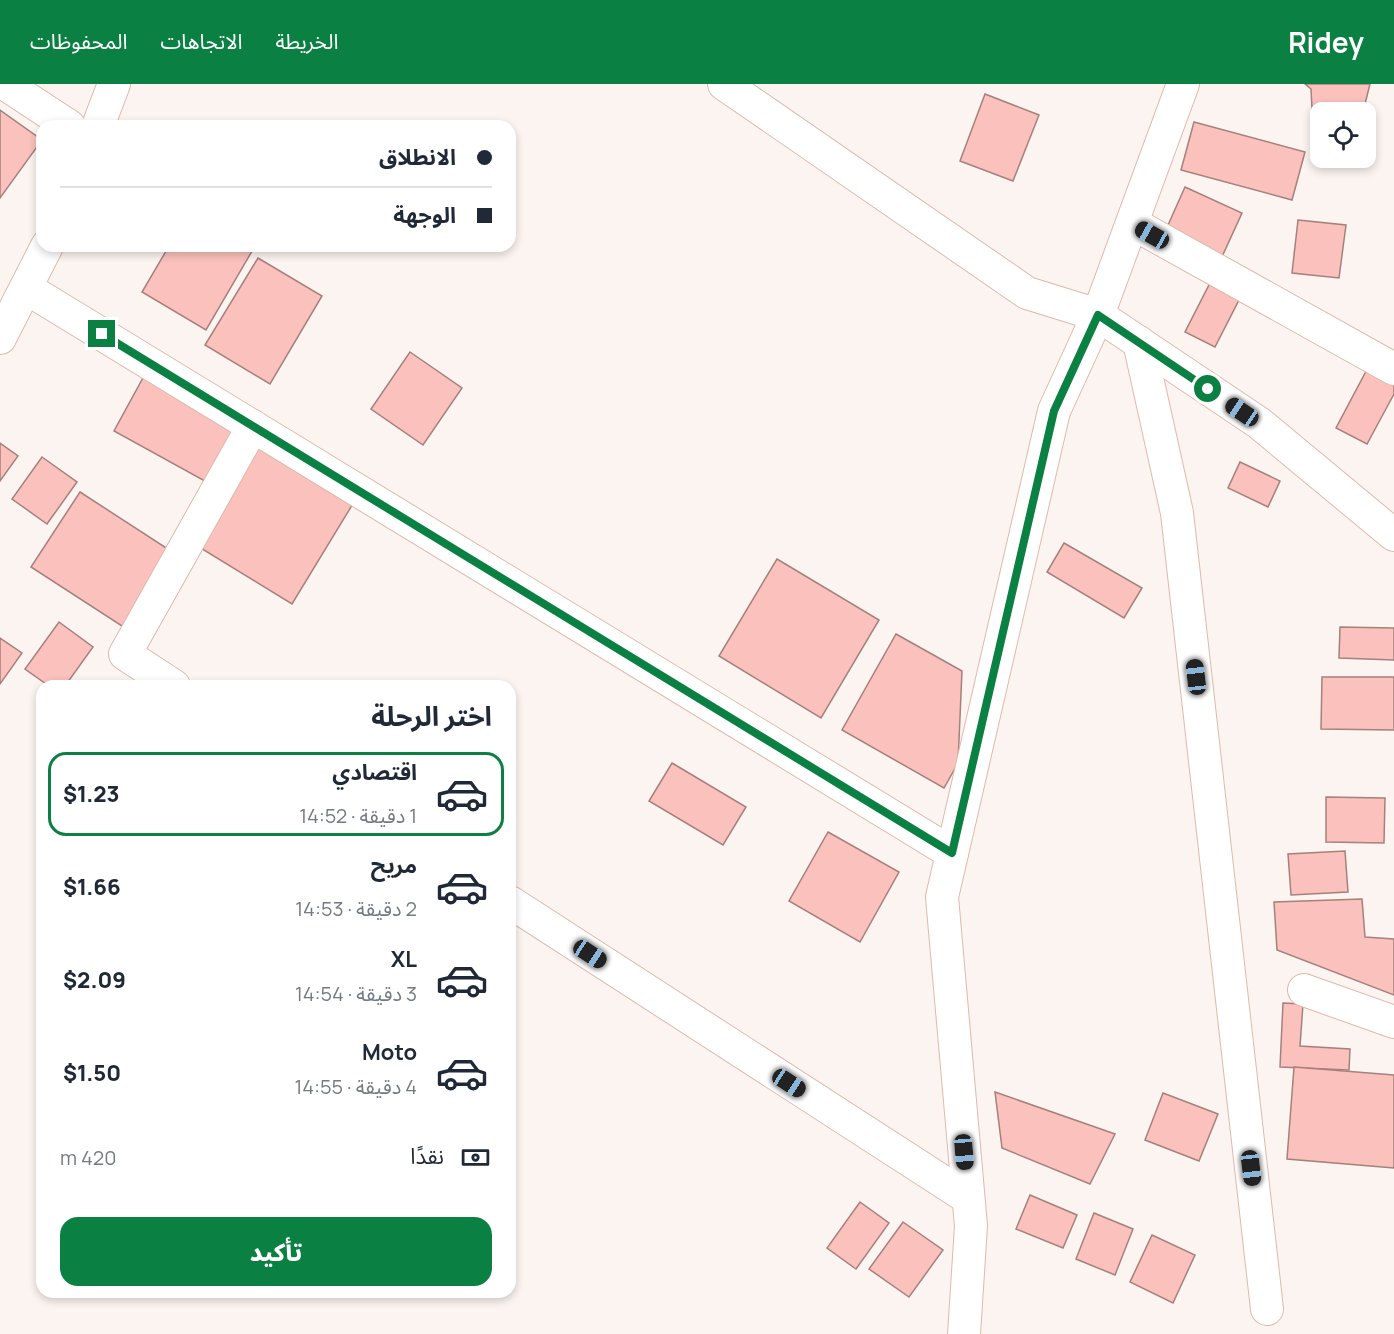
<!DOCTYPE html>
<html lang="ar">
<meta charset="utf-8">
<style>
:root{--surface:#fff;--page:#f6f6f7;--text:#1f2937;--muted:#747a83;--line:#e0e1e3;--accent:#0b8043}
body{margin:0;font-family:Manrope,"Noto Sans Arabic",sans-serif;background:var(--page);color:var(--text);direction:rtl;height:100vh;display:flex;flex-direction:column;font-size:22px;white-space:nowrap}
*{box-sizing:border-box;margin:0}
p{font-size:20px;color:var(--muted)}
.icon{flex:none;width:33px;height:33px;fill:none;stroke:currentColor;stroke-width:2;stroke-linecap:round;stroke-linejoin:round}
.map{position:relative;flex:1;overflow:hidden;direction:ltr}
.side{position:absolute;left:36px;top:596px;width:480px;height:618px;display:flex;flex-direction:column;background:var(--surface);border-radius:18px;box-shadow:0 3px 9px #0003;direction:rtl}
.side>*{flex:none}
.top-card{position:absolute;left:36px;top:36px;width:480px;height:132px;border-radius:18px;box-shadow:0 3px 9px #0003;direction:rtl;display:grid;align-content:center;height:132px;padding:0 24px;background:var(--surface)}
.fabs{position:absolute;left:1310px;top:18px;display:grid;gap:12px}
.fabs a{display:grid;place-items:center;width:66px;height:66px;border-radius:12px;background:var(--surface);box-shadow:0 3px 9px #0003;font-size:30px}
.end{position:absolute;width:27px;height:27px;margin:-14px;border:8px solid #0b8043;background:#fff;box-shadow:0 0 0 3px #fff}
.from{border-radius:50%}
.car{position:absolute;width:18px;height:36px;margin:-18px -9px;border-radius:8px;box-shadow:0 0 4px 2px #0007;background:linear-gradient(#222 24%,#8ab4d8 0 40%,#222 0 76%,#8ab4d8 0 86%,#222 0)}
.top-card b{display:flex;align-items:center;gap:21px;height:57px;font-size:22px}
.top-card b+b{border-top:2px solid var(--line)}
.top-card i{width:15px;height:15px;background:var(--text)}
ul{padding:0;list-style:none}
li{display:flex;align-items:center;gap:18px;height:84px;margin:0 12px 9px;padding:0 12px;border:3px solid transparent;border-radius:18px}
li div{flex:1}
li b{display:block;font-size:22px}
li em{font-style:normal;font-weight:800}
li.current{border-color:var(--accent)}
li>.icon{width:54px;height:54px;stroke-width:1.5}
h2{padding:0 24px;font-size:27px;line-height:72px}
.pay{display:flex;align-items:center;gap:15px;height:66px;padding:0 24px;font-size:22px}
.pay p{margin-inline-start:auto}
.cta{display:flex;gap:12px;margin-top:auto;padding:12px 24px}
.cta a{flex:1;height:69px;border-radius:18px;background:var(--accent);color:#fff;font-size:24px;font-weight:800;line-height:69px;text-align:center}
header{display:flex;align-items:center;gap:36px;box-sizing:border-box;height:84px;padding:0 30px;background:var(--accent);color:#fff}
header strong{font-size:28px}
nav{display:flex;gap:33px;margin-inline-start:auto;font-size:21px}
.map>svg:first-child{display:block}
.building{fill:#fbc1bc;stroke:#a6807c;stroke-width:1.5}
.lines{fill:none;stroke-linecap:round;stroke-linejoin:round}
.street-casing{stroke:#deb9ab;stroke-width:34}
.street{stroke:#fff;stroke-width:32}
.route{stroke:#0b8043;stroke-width:8}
</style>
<header>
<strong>Ridey</strong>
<nav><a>الخريطة</a><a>الاتجاهات</a><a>المحفوظات</a></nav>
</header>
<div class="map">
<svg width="1394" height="1250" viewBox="0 0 1394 1250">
<rect width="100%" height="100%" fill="#fcf4f1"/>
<!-- building -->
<g class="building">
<path d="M 1305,0 L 1370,0 L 1363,28 L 1325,28 L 1312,25 L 1311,5 Z"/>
<path d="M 985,10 L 1039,31 L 1013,97 L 960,77 Z"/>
<path d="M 0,26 L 42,56 L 0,114 Z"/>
<path d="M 1194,38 L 1305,68 L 1292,116 L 1181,86 Z"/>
<path d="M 1185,103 L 1242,129 L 1221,175 L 1164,150 Z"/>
<path d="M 1298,136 L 1346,141 L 1339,194 L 1292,189 Z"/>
<path d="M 169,162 L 255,162 L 206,246 L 142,208 Z"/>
<path d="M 258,174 L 322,212 L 270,300 L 205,261 Z"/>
<path d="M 1212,195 L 1242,210 L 1215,263 L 1185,248 Z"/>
<path d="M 410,268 L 462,304 L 423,361 L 371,325 Z"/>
<path d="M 1372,276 L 1394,288 L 1394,310 L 1367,360 L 1336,344 Z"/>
<path d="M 144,292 L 242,346 L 212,401 L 114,347 Z"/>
<path d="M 0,359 L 18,372 L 0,397 Z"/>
<path d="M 260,361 L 354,418 L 292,520 L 199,463 Z"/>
<path d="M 42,373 L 77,398 L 47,440 L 12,415 Z"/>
<path d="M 1240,378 L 1280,397 L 1268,423 L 1228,404 Z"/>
<path d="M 80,408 L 174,469 L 125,544 L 31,483 Z"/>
<path d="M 1064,459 L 1142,504 L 1124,534 L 1047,488 Z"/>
<path d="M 777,475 L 879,536 L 821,634 L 719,572 Z"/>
<path d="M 59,538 L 93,563 L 65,602 L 49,602 L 25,585 Z"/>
<path d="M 1340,543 L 1394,544 L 1394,576 L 1339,574 Z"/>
<path d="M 896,550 L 962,587 L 958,679 L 944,704 L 842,646 Z"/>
<path d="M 0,554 L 22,569 L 0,600 Z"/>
<path d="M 1322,593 L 1394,593 L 1394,646 L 1321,645 Z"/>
<path d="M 672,679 L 746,723 L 723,761 L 649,717 Z"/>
<path d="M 1326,713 L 1385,714 L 1384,759 L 1326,758 Z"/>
<path d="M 828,748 L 899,788 L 860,858 L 789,817 Z"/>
<path d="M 1345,767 L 1348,808 L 1291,811 L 1288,770 Z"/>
<path d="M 1362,815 L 1365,853 L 1394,855 L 1394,911 L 1277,866 L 1274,818 Z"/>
<path d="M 1283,919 L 1303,920 L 1300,962 L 1350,965 L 1349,986 L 1280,983 Z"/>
<path d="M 1294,983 L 1394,991 L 1394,1084 L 1287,1075 Z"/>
<path d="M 995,1008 L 1115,1050 L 1090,1100 L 1002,1064 Z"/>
<path d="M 1163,1009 L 1218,1030 L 1199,1077 L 1145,1056 Z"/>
<path d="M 1030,1111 L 1077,1131 L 1063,1164 L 1016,1145 Z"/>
<path d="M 860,1118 L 889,1139 L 856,1185 L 827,1164 Z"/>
<path d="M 1094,1129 L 1133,1145 L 1115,1191 L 1076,1175 Z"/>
<path d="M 903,1138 L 943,1166 L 909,1213 L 869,1185 Z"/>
<path d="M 1152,1151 L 1195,1171 L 1173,1219 L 1130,1198 Z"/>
</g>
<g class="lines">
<defs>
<g id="street">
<path d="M 5,0 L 69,42"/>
<path d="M 724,0 L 1027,209 L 1098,231 L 1259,339 L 1394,451"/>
<path d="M 98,42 L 114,0"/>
<path d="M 1132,139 L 1394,285"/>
<path d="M 26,204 L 952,769"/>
<path d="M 0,254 L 47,162"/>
<path d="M 1139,258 L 1177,429 L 1267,1225"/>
<path d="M 174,602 L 125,570 L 253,342"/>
<path d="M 510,818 L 968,1114"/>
<path d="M 1304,906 L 1394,938"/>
<path d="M 964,1250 L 971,1142 L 942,813 L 1054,327 L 1098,231 L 1183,0"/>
</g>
</defs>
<!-- street casing -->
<use href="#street" class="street-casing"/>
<!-- street -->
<use href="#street" class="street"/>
</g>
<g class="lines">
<!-- route -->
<path class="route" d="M 102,250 L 952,769 L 1054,327 L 1098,231 L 1208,305"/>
</g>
</svg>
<div class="fabs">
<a><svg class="icon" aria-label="locate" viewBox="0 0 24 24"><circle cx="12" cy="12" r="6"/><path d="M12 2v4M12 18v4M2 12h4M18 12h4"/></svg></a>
</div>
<i class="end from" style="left:1208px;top:305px"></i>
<i class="end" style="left:102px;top:250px"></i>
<i class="car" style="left:1152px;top:151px;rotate:299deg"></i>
<i class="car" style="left:1242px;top:328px;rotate:304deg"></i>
<i class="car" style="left:1196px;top:593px;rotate:353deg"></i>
<i class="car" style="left:590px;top:870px;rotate:123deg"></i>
<i class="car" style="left:789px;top:999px;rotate:123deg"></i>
<i class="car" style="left:964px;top:1068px;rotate:175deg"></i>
<i class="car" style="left:1251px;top:1084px;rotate:173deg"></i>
<div class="top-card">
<b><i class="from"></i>الانطلاق</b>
<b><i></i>الوجهة</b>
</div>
<section class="side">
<h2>اختر الرحلة</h2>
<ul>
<li class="current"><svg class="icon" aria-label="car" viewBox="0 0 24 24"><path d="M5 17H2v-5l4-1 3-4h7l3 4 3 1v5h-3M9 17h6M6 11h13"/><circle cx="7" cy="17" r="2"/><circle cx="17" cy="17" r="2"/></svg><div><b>اقتصادي</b><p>1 دقيقة · 14:52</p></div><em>$1.23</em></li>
<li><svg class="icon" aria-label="car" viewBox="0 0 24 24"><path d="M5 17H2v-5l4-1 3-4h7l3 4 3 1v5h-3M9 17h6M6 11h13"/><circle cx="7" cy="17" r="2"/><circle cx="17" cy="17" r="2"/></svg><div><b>مريح</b><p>2 دقيقة · 14:53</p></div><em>$1.66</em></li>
<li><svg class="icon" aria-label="car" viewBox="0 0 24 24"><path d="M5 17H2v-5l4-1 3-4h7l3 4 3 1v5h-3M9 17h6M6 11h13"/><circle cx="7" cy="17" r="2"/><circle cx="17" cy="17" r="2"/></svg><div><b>XL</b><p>3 دقيقة · 14:54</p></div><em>$2.09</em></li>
<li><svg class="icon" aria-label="car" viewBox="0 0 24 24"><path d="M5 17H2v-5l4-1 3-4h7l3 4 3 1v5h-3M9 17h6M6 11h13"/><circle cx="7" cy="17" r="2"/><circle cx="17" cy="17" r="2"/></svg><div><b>Moto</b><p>4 دقيقة · 14:55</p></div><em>$1.50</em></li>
</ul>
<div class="pay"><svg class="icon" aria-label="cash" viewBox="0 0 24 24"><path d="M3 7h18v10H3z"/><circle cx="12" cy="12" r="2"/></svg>نقدًا<p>420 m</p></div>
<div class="cta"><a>تأكيد</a></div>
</section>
</div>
